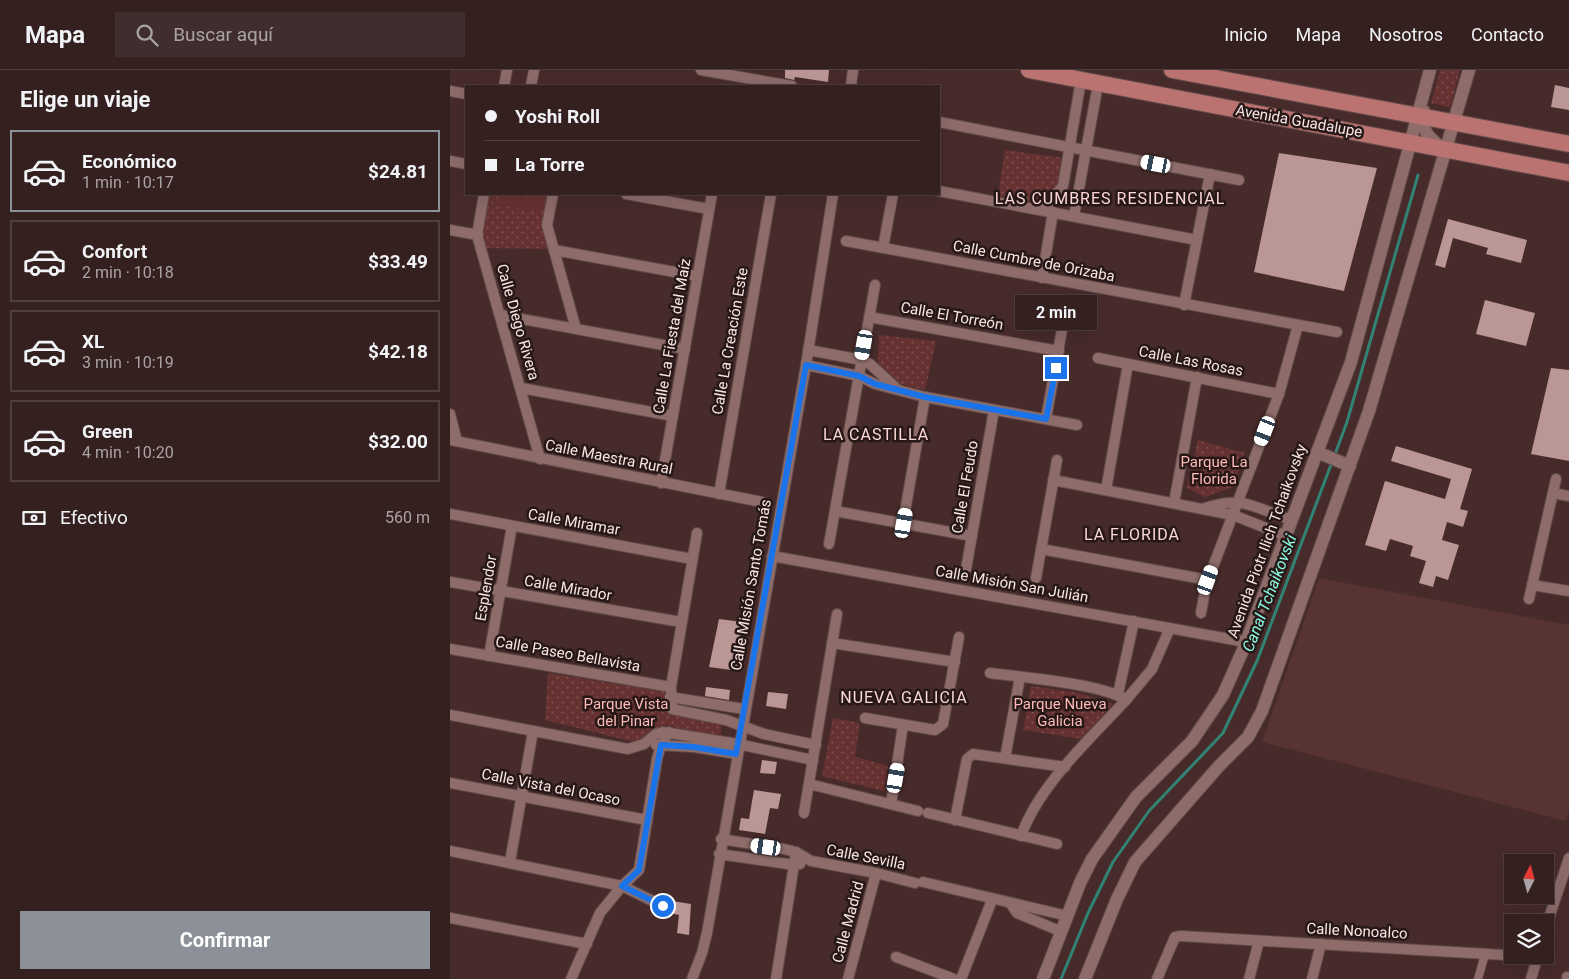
<!DOCTYPE html>
<html lang="es">
<meta charset="utf-8">
<style>
:root{--surface:#352020;--page:#402d2d;--text:#f1f3f6;--muted:#aaa3a5;--line:#4f3e3e;--accent:#8c9099}
body{margin:0;font-family:Roboto,sans-serif;background:var(--page);color:var(--text);height:100vh;display:flex;flex-direction:column;font-size:19px;white-space:nowrap}
*{box-sizing:border-box;margin:0}
p{font-size:16px;color:var(--muted)}
.icon{flex:none;width:28px;height:28px;fill:none;stroke:currentColor;stroke-width:2;stroke-linecap:round;stroke-linejoin:round}
.map{position:relative;flex:1;overflow:hidden}
.sheet{display:flex;flex-direction:column;background:var(--surface);width:450px}
.sheet>*{flex:none}
.hud{position:absolute;left:15px;top:15px;width:475px;height:110px;border-radius:0px;box-shadow:0 5px 20px #0002,0 0 0 1px var(--line);display:grid;align-content:center;height:110px;padding:0 20px;background:var(--surface)}
.needle{width:32px;rotate:6deg}
.fabs{position:absolute;left:1054px;top:784px;display:grid;gap:10px}
.fabs a{display:grid;place-items:center;width:50px;height:50px;border-radius:0px;background:var(--surface);box-shadow:0 5px 20px #0002,0 0 0 1px var(--line);font-size:25px}
.end{position:absolute;width:22px;height:22px;margin:-11px;border:6px solid #1a73e8;background:#fff;box-shadow:0 0 0 2px #fff}
.from{border-radius:50%}
.bubble{position:absolute;height:35px;border-radius:0px;background:var(--surface);box-shadow:0 5px 20px #0002,0 0 0 1px var(--line);font-size:16px;font-weight:700;line-height:35px;text-align:center}
.car{position:absolute;width:15px;height:30px;margin:-15px -8px;border-radius:6px;box-shadow:0 0 4px 1px #0007;background:linear-gradient(#fff 24%,#345 0 40%,#fff 0 76%,#345 0 86%,#fff 0)}
.hud b{display:flex;align-items:center;gap:18px;height:48px;font-size:19px}
.hud b+b{border-top:1px solid var(--line)}
.hud i{width:12px;height:12px;background:var(--text)}
ul{padding:0;list-style:none}
li{display:flex;align-items:center;gap:15px;height:82px;margin:0 10px 8px;padding:0 10px;border:2px solid var(--line);border-radius:0px}
li div{flex:1}
li b{display:block;font-size:19px}
li em{font-style:normal;font-weight:700}
li.on{border-color:var(--accent)}
li>.icon{width:45px;height:45px;stroke-width:1.5}
h2{padding:0 20px;font-size:22px;line-height:60px}
.pay{display:flex;align-items:center;gap:12px;height:55px;padding:0 20px;font-size:19px}
.pay p{margin-inline-start:auto}
.button{display:flex;gap:10px;margin-top:auto;padding:10px 20px}
.button a{flex:1;height:58px;border-radius:0px;background:var(--accent);color:#fff;font-size:20px;font-weight:700;line-height:58px;text-align:center}
header{display:flex;align-items:center;gap:30px;box-sizing:border-box;height:70px;padding:0 25px;background:var(--surface);border-bottom:1px solid var(--line)}
header strong{font-size:24px}
nav{display:flex;gap:28px;margin-inline-start:auto;font-size:18px}
.search{width:350px;height:45px;background:var(--page);display:flex;align-items:center;gap:12px;box-sizing:border-box;padding:0 18px;border-radius:0px;color:var(--muted);font-size:19px}
main{display:flex;flex:1;min-height:0}
.map>svg:first-child{display:block}
.built{fill:#573331}
.grass{fill:url(#grass-dots)}
.pitch{fill:#663231}
.lines{fill:none;stroke-linecap:round;stroke-linejoin:round}
.stream{stroke:#318373;stroke-width:3}
.building{fill:#ba9795}
.pedestrian-casing{stroke:#614a49;stroke-width:9}
.minor-casing{stroke:#614a49;stroke-width:12}
.tertiary-casing{stroke:#614a49;stroke-width:14}
.primary-casing{stroke:#614a49;stroke-width:18}
.pedestrian{stroke:#8d6c6a;stroke-width:8}
.minor{stroke:#8d6c6a;stroke-width:10}
.tertiary{stroke:#8d6c6a;stroke-width:12}
.primary{stroke:#bb7371;stroke-width:16}
.route{stroke:#1a73e8;stroke-width:6}
.labels{text-anchor:middle;stroke-width:5;stroke-linejoin:round;paint-order:stroke}
.street-label{font-size:15px;fill:#f9e5e4;stroke:#251817}
.park-label{font-size:15px;fill:#fdb9b5;stroke:#251817}
.neighbourhood-label{font-size:16px;letter-spacing:1px;fill:#fcd7d4;stroke:#251817}
.water-label{font-size:16px;font-style:italic;fill:#8cfae2;stroke:#251817}
</style>
<header>
<strong>Mapa</strong>
<div class="search"><svg class="icon" aria-label="search" viewBox="0 0 24 24"><circle cx="10" cy="10" r="6"/><path d="M15 15l6 6"/></svg>Buscar aquí</div>
<nav><a>Inicio</a><a>Mapa</a><a>Nosotros</a><a>Contacto</a></nav>
</header>
<main>
<section class="sheet">
<h2>Elige un viaje</h2>
<ul>
<li class="on"><svg class="icon" aria-label="car" viewBox="0 0 24 24"><path d="M5 17H2v-5l4-1 3-4h7l3 4 3 1v5h-3M9 17h6M6 11h13"/><circle cx="7" cy="17" r="2"/><circle cx="17" cy="17" r="2"/></svg><div><b>Económico</b><p>1 min · 10:17</p></div><em>$24.81</em></li>
<li><svg class="icon" aria-label="car" viewBox="0 0 24 24"><path d="M5 17H2v-5l4-1 3-4h7l3 4 3 1v5h-3M9 17h6M6 11h13"/><circle cx="7" cy="17" r="2"/><circle cx="17" cy="17" r="2"/></svg><div><b>Confort</b><p>2 min · 10:18</p></div><em>$33.49</em></li>
<li><svg class="icon" aria-label="car" viewBox="0 0 24 24"><path d="M5 17H2v-5l4-1 3-4h7l3 4 3 1v5h-3M9 17h6M6 11h13"/><circle cx="7" cy="17" r="2"/><circle cx="17" cy="17" r="2"/></svg><div><b>XL</b><p>3 min · 10:19</p></div><em>$42.18</em></li>
<li><svg class="icon" aria-label="car" viewBox="0 0 24 24"><path d="M5 17H2v-5l4-1 3-4h7l3 4 3 1v5h-3M9 17h6M6 11h13"/><circle cx="7" cy="17" r="2"/><circle cx="17" cy="17" r="2"/></svg><div><b>Green</b><p>4 min · 10:20</p></div><em>$32.00</em></li>
</ul>
<div class="pay"><svg class="icon" aria-label="cash" viewBox="0 0 24 24"><path d="M3 7h18v10H3z"/><circle cx="12" cy="12" r="2"/></svg>Efectivo<p>560 m</p></div>
<div class="button"><a>Confirmar</a></div>
</section>
<div class="map">
<svg width="1119" height="909" viewBox="0 0 1119 909">
<defs>
<pattern id="grass-dots" width="8" height="8" patternUnits="userSpaceOnUse" patternTransform="scale(1.25)"><rect width="8" height="8" fill="#663231"/><path d="M2 2h.1M6 6h.1" fill="none" stroke="#7d504f" stroke-width="1.8" stroke-linecap="round"/></pattern>
</defs>
<rect width="100%" height="100%" fill="#472b2a"/>
<!-- built -->
<path class="built" d="M 869,508 L 1119,555 L 1119,740 L 1116,751 L 812,672 Z"/>
<!-- grass -->
<g class="grass">
<path d="M 990,0 L 1010,0 L 1000,37 L 981,33 Z"/>
<path d="M 555,80 L 614,88 L 611,115 L 591,135 L 548,126 Z"/>
<path d="M 38,124 L 100,124 L 101,179 L 35,178 L 31,166 Z"/>
<path d="M 429,265 L 486,271 L 475,320 L 450,314 L 428,294 Z"/>
<path d="M 748,370 L 795,383 L 783,417 L 755,427 L 737,418 Z"/>
<path d="M 98,603 L 218,622 L 219,633 L 272,653 L 270,669 L 216,655 L 201,660 L 192,669 L 184,672 L 95,650 Z"/>
<path d="M 581,616 L 629,623 L 663,634 L 632,669 L 573,660 Z"/>
<path d="M 383,648 L 410,653 L 405,687 L 438,696 L 434,721 L 372,706 Z"/>
</g>
<!-- pitch -->
<g class="pitch">
<path d="M 51,124 L 74,124 L 72,139 L 49,135 Z"/>
<path d="M 78,124 L 101,124 L 97,142 L 75,140 Z"/>
</g>
<g class="lines">
<!-- stream -->
<g class="stream">
<path d="M 884,387 L 897,352 L 968,105"/>
<path d="M 611,909 L 638,843 L 663,792 L 699,741 L 773,663 L 807,591 L 882,392"/>
</g>
</g>
<!-- building -->
<g class="building">
<path d="M 335,0 L 379,0 L 378,12 L 345,7 L 344,10 L 335,8 Z"/>
<path d="M 1105,15 L 1119,18 L 1119,40 L 1101,37 Z"/>
<path d="M 829,83 L 927,98 L 894,221 L 804,202 Z"/>
<path d="M 998,149 L 1077,170 L 1071,193 L 1036,184 L 1038,178 L 1003,168 L 995,198 L 985,195 Z"/>
<path d="M 1035,230 L 1085,243 L 1076,276 L 1026,264 Z"/>
<path d="M 1101,298 L 1119,300 L 1119,391 L 1081,384 Z"/>
<path d="M 946,376 L 1022,399 L 1010,439 L 1018,441 L 1013,457 L 997,452 L 992,470 L 1009,475 L 998,510 L 986,506 L 983,517 L 969,513 L 976,491 L 960,486 L 963,476 L 940,469 L 936,481 L 915,475 L 935,411 L 995,429 L 1001,409 L 941,391 Z"/>
<path d="M 269,549 L 292,552 L 288,579 L 292,580 L 289,601 L 259,597 Z"/>
<path d="M 256,617 L 280,620 L 279,630 L 255,626 Z"/>
<path d="M 318,622 L 338,624 L 336,639 L 316,636 Z"/>
<path d="M 312,690 L 327,692 L 325,704 L 310,703 Z"/>
<path d="M 304,720 L 331,724 L 328,739 L 320,738 L 315,764 L 289,760 L 291,748 L 299,749 Z"/>
<path d="M 222,831 L 241,834 L 239,865 L 227,863 L 229,845 L 220,843 Z"/>
</g>
<g class="lines">
<defs>
<path id="pedestrian" d="M 1028,909 L 1035,884"/>
<g id="minor">
<path d="M 251,0 L 342,16"/>
<path d="M 54,16 L 57,0"/>
<path d="M 81,16 L 84,0"/>
<path d="M 401,16 L 403,0"/>
<path d="M 0,21 L 16,24"/>
<path d="M 489,52 L 789,110"/>
<path d="M 0,91 L 16,94"/>
<path d="M 489,121 L 747,170"/>
<path d="M 34,124 L 27,165 L 90,389"/>
<path d="M 103,124 L 97,155 L 126,259"/>
<path d="M 176,124 L 259,139"/>
<path d="M 592,140 L 613,116 L 631,10"/>
<path d="M 624,146 L 648,14"/>
<path d="M 0,160 L 28,165"/>
<path d="M 396,171 L 887,262"/>
<path d="M 433,178 L 443,124"/>
<path d="M 104,180 L 247,206"/>
<path d="M 592,208 L 603,142"/>
<path d="M 734,235 L 760,104"/>
<path d="M 50,245 L 235,279"/>
<path d="M 419,247 L 609,281"/>
<path d="M 358,280 L 412,290 L 420,294 L 446,318"/>
<path d="M 648,288 L 829,324"/>
<path d="M 356,295 L 409,306 L 425,314 L 475,327 L 627,355"/>
<path d="M 71,318 L 223,346"/>
<path d="M 0,344 L 7,371"/>
<path d="M 596,349 L 614,248"/>
<path d="M 0,370 L 312,432"/>
<path d="M 603,410 L 783,445 L 836,466"/>
<path d="M 211,413 L 262,124"/>
<path d="M 656,420 L 678,294"/>
<path d="M 1103,423 L 1119,426"/>
<path d="M 269,424 L 321,124"/>
<path d="M 724,433 L 747,307"/>
<path d="M 755,438 C 793,425 805,438 841,450"/>
<path d="M 385,441 L 522,466"/>
<path d="M 0,444 L 242,489"/>
<path d="M 453,453 L 475,327"/>
<path d="M 247,463 L 221,617 L 222,639 L 276,650 L 314,664 L 366,675"/>
<path d="M 379,474 L 425,215"/>
<path d="M 591,479 L 758,510"/>
<path d="M 322,486 L 796,572"/>
<path d="M 516,499 L 544,340"/>
<path d="M 586,508 L 607,390"/>
<path d="M 0,512 L 231,552"/>
<path d="M 1082,515 L 1119,521"/>
<path d="M 1079,529 L 1106,409"/>
<path d="M 751,543 L 756,515 L 829,324 L 848,255"/>
<path d="M 382,573 L 505,592"/>
<path d="M 0,579 L 221,617"/>
<path d="M 39,586 L 62,456"/>
<path d="M 540,603 C 570,607 654,614 676,630 C 640,669 589,715 571,766"/>
<path d="M 668,624 L 684,551"/>
<path d="M 220,627 L 294,639"/>
<path d="M 676,630 L 702,599 L 720,558"/>
<path d="M 0,645 L 178,679 L 194,674 L 206,664 L 213,662 L 288,674 L 363,690"/>
<path d="M 415,648 L 485,660 L 493,654 L 509,567"/>
<path d="M 206,675 L 244,677 L 287,684"/>
<path d="M 555,688 L 570,607"/>
<path d="M 0,713 L 197,750"/>
<path d="M 359,714 L 468,741"/>
<path d="M 441,734 L 453,655"/>
<path d="M 354,743 L 387,544"/>
<path d="M 478,743 L 607,774"/>
<path d="M 505,750 L 517,689 L 523,684 L 615,697"/>
<path d="M 271,769 L 334,779 L 346,782 L 361,791 L 426,803 L 465,813"/>
<path d="M 0,781 L 172,816 L 213,836"/>
<path d="M 269,784 L 344,795 L 350,794"/>
<path d="M 60,792 L 83,661"/>
<path d="M 473,812 L 618,846"/>
<path d="M 561,834 L 567,843 L 612,862"/>
<path d="M 0,848 L 137,874"/>
<path d="M 1095,860 L 1119,788"/>
<path d="M 446,887 L 504,909"/>
<path d="M 1117,907 L 1119,908"/>
<path d="M 121,909 L 150,843 L 172,816 L 189,800 L 207,689 L 211,675 L 219,662"/>
<path d="M 242,909 L 252,883 L 257,863 L 356,295 L 383,124"/>
<path d="M 326,909 L 346,782"/>
<path d="M 398,909 L 426,803"/>
<path d="M 511,909 L 542,830"/>
<path d="M 707,909 L 725,867 L 731,866 L 1087,887"/>
<path d="M 799,909 L 809,871"/>
<path d="M 862,909 L 871,874"/>
<path d="M 1081,909 L 1088,885"/>
</g>
<g id="tertiary">
<path d="M 974,41 C 970,60 979,68 992,78"/>
<path d="M 867,382 L 900,396"/>
<path d="M 593,909 L 630,813 L 642,789 L 686,727 L 742,671 L 773,625 L 793,580 L 901,292 L 980,0"/>
<path d="M 635,909 L 667,829 L 685,792 L 769,696 L 798,667 L 812,641 L 919,341 L 1019,0"/>
</g>
<g id="primary">
<path d="M 579,0 L 1119,103"/>
<path d="M 722,0 L 1119,74"/>
</g>
</defs>
<!-- pedestrian casing -->
<use href="#pedestrian" class="pedestrian-casing"/>
<!-- minor casing -->
<use href="#minor" class="minor-casing"/>
<!-- tertiary casing -->
<use href="#tertiary" class="tertiary-casing"/>
<!-- primary casing -->
<use href="#primary" class="primary-casing"/>
<!-- pedestrian -->
<use href="#pedestrian" class="pedestrian"/>
<!-- minor -->
<use href="#minor" class="minor"/>
<!-- tertiary -->
<use href="#tertiary" class="tertiary"/>
<!-- primary -->
<use href="#primary" class="primary"/>
</g>
<g class="lines">
<!-- route -->
<path class="route" d="M 213,836 L 172,816 L 189,800 L 211,675 L 244,677 L 286,684 L 356,295 L 409,306 L 425,314 L 475,327 L 596,349 L 606,298"/>
</g>
<g class="labels">
<!-- street labels -->
<g class="street-label">
<text transform="translate(849 51) rotate(10)" y="5">Avenida Guadalupe</text>
<text transform="translate(584 191) rotate(11)" y="5">Calle Cumbre de Orizaba</text>
<text transform="translate(502 246) rotate(10)" y="5">Calle El Torreón</text>
<text transform="translate(68 252) rotate(74)" y="5">Calle Diego Rivera</text>
<text transform="translate(222 266) rotate(-80)" y="5">Calle La Fiesta del Maíz</text>
<text transform="translate(280 271) rotate(-80)" y="5">Calle La Creación Este</text>
<text transform="translate(741 291) rotate(11)" y="5">Calle Las Rosas</text>
<text transform="translate(159 387) rotate(11)" y="5">Calle Maestra Rural</text>
<text transform="translate(515 417) rotate(-80)" y="5">Calle El Feudo</text>
<text transform="translate(124 452) rotate(10)" y="5">Calle Miramar</text>
<text transform="translate(817 471) rotate(-70)" y="5">Avenida Piotr Ilich Tchaikovsky</text>
<text transform="translate(562 514) rotate(10)" y="5">Calle Misión San Julián</text>
<text transform="translate(301 515) rotate(-80)" y="5">Calle Misión Santo Tomás</text>
<text transform="translate(36 518) rotate(-80)" y="5">Esplendor</text>
<text transform="translate(118 518) rotate(10)" y="5">Calle Mirador</text>
<text transform="translate(118 584) rotate(10)" y="5">Calle Paseo Bellavista</text>
<text transform="translate(101 717) rotate(11)" y="5">Calle Vista del Ocaso</text>
<text transform="translate(416 787) rotate(11)" y="5">Calle Sevilla</text>
<text transform="translate(398 852) rotate(-75)" y="5">Calle Madrid</text>
<text transform="translate(907 861) rotate(3)" y="5">Calle Nonoalco</text>
</g>
<!-- park labels -->
<g class="park-label">
<text x="764" y="397">Parque La<tspan x="764" dy="17">Florida</tspan></text>
<text x="176" y="639">Parque Vista<tspan x="176" dy="17">del Pinar</tspan></text>
<text x="610" y="639">Parque Nueva<tspan x="610" dy="17">Galicia</tspan></text>
</g>
<!-- neighbourhood labels -->
<g class="neighbourhood-label">
<text x="660" y="134">LAS CUMBRES RESIDENCIAL</text>
<text x="426" y="370">LA CASTILLA</text>
<text x="682" y="470">LA FLORIDA</text>
<text x="454" y="633">NUEVA GALICIA</text>
</g>
<!-- water labels -->
<g class="water-label">
<text transform="translate(819 523) rotate(-69)" y="6">Canal Tchaikovski</text>
</g>
</g>
</svg>
<div class="fabs">
<a><svg class="needle" viewBox="-14 -14 28 28"><path d="M0-13l5 13h-10z" fill="#e53935"/><path d="M0 13l5-13h-10z" fill="#aaa3a5"/></svg></a>
<a><svg class="icon" aria-label="layers" viewBox="0 0 24 24"><path d="M12 4l9 5-9 5-9-5zM3 14l9 5 9-5"/></svg></a>
</div>
<i class="end from" style="left:213px;top:836px"></i>
<i class="end" style="left:606px;top:298px"></i>
<div class="bubble" style="left:565px;top:225px;width:82px">2 min</div>
<i class="car" style="left:706px;top:94px;rotate:281deg"></i>
<i class="car" style="left:414px;top:275px;rotate:190deg"></i>
<i class="car" style="left:815px;top:361px;rotate:201deg"></i>
<i class="car" style="left:454px;top:453px;rotate:10deg"></i>
<i class="car" style="left:758px;top:510px;rotate:20deg"></i>
<i class="car" style="left:446px;top:708px;rotate:10deg"></i>
<i class="car" style="left:316px;top:777px;rotate:278deg"></i>
<div class="hud">
<b><i class="from"></i>Yoshi Roll</b>
<b><i></i>La Torre</b>
</div>
</div>
</main>
